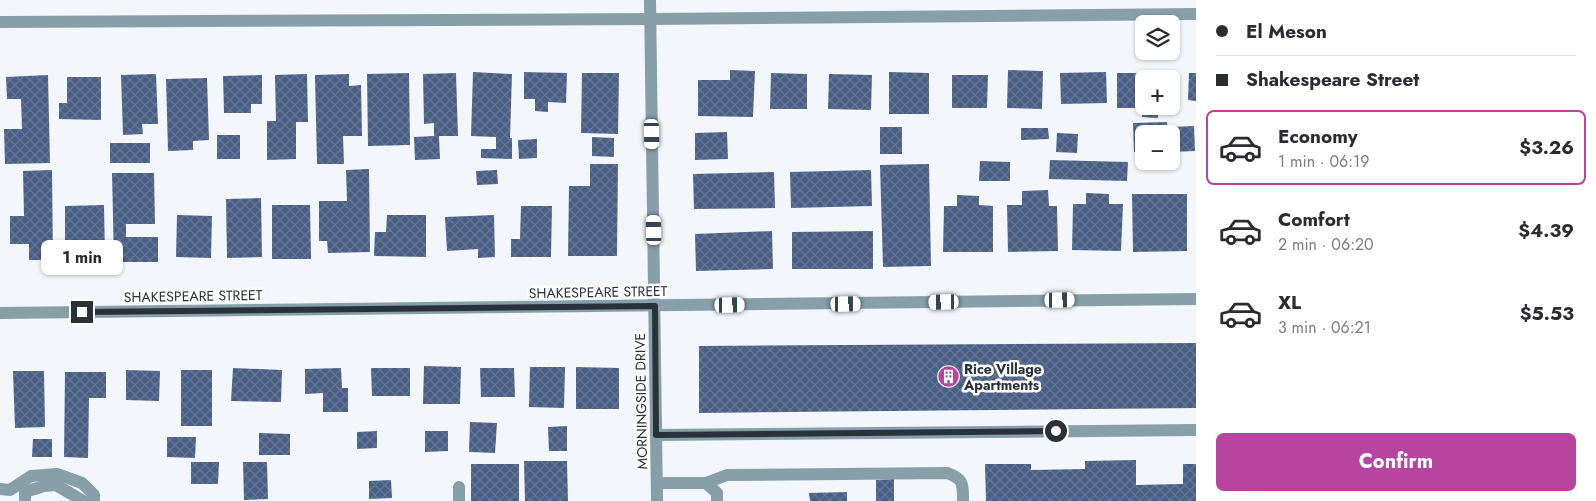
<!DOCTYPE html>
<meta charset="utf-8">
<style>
:root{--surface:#fff;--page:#f2f2f3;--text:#2b2b33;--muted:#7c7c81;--line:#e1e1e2;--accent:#b7449e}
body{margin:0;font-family:Jost,sans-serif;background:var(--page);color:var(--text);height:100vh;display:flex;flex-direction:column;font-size:19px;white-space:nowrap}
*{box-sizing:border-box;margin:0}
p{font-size:16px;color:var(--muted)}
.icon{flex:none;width:28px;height:28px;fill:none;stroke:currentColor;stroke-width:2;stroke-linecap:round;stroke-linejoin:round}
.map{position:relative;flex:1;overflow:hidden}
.details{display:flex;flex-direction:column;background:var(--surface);width:400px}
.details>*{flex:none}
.guide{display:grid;align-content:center;height:110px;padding:0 20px;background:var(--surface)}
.tools{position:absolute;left:1135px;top:15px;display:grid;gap:10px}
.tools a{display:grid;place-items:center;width:45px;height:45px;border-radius:8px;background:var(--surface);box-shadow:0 1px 4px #0004;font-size:25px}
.end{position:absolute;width:22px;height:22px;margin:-11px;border:6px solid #2a3239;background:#fff;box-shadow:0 0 0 2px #fff}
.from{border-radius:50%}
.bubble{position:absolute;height:35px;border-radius:8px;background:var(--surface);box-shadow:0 1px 4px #0004;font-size:16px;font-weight:700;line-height:35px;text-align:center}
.car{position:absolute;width:15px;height:30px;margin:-15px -8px;border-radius:6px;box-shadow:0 0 4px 1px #0007;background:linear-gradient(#fff 24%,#345 0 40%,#fff 0 76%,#345 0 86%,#fff 0)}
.guide b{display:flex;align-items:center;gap:18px;height:48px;font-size:19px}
.guide b+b{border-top:1px solid var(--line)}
.guide i{width:12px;height:12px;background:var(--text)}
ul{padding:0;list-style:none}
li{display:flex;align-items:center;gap:15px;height:75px;margin:0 10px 8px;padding:0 10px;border:2px solid transparent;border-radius:8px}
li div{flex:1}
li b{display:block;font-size:19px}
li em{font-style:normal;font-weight:700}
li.selected{border-color:var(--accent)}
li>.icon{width:45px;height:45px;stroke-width:1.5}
.action{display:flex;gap:10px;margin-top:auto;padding:10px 20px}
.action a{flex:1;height:58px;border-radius:8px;background:var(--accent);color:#fff;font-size:20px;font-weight:700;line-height:58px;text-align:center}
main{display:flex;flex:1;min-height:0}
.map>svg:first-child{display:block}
.building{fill:url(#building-cross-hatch)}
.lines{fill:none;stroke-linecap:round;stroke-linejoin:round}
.minor{stroke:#869fa8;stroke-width:12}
.route{stroke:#2a3239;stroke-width:6}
.labels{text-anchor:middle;stroke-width:5;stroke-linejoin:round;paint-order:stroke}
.street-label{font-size:14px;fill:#2a3239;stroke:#fff}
.poi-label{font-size:14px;font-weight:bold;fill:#2a3239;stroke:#fff;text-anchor:start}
</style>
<main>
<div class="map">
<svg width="1196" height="501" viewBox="0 0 1196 501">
<defs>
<pattern id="building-cross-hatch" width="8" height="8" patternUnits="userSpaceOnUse" patternTransform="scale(1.25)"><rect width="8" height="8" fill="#495f86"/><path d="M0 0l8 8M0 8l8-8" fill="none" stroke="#667896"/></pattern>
</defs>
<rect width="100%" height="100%" fill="#f3f7fb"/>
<!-- building -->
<g class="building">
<path d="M 730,70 L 755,71 L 753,117 L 698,116 L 698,80 L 730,80 Z"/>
<path d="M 1008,70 L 1043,71 L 1042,109 L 1007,108 Z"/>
<path d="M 473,72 L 512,74 L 510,138 L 512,138 L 512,159 L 481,158 L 481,149 L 496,149 L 496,137 L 471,136 Z"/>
<path d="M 524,72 L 567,73 L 566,103 L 548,102 L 548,112 L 535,111 L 535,99 L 524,99 Z"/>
<path d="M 889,72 L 929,73 L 929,114 L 889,114 Z"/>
<path d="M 1106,72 L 1107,103 L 1061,104 L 1060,73 Z"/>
<path d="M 409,73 L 410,145 L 368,146 L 367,74 Z"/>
<path d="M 456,73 L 458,136 L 439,136 L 440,159 L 415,160 L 414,137 L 434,136 L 434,123 L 424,124 L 423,74 Z"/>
<path d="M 582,73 L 619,73 L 618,134 L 581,133 Z"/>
<path d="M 771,73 L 807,74 L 807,109 L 770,109 Z"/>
<path d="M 1117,73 L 1158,73 L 1158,79 L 1144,79 L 1144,106 L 1158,106 L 1158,118 L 1142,117 L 1142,108 L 1117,108 Z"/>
<path d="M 1189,73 L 1196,73 L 1196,101 L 1188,100 Z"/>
<path d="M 156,74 L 158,124 L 142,124 L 143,134 L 123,135 L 121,75 Z"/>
<path d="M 307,74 L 308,122 L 296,122 L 296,159 L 267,160 L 267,121 L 276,121 L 275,75 Z"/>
<path d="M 349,74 L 349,86 L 361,85 L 362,136 L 343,136 L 344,164 L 317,164 L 315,75 Z"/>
<path d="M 829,74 L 872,75 L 871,110 L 828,109 Z"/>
<path d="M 48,75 L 50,163 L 5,164 L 4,129 L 22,129 L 21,99 L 7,99 L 6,77 Z"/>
<path d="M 262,75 L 262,104 L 251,104 L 251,113 L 224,113 L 223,76 Z"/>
<path d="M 952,75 L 988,75 L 987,108 L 952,108 Z"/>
<path d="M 67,77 L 101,77 L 101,120 L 59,119 L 59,103 L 67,103 Z"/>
<path d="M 207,78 L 209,140 L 193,141 L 193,150 L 168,151 L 166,79 Z"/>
<path d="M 1167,122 L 1168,134 L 1144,134 L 1144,151 L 1134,152 L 1133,123 Z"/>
<path d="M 1194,126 L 1195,151 L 1172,152 L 1171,127 Z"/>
<rect x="880" y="127" width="22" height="27"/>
<path d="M 1021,128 L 1048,128 L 1049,139 L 1021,140 Z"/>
<path d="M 727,132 L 728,159 L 695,160 L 695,133 Z"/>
<path d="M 1057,133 L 1078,134 L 1077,153 L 1056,152 Z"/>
<rect x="217" y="135" width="23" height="24"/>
<path d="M 592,137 L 614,138 L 614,157 L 592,156 Z"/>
<path d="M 537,139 L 537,158 L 519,159 L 518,140 Z"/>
<rect x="110" y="143" width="40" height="20"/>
<path d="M 1050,160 L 1128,162 L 1127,181 L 1049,179 Z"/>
<path d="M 980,161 L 1010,162 L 1010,181 L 979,181 Z"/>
<path d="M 590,164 L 618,164 L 617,256 L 568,256 L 569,186 L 590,186 Z"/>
<path d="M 929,164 L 931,266 L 883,267 L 880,165 Z"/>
<path d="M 369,169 L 370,252 L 328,253 L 327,241 L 319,241 L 319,201 L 347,201 L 346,170 Z"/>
<path d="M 52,170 L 53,260 L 29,260 L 29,244 L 10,244 L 10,216 L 24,216 L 23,171 Z"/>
<path d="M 497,170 L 498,184 L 477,185 L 476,171 Z"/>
<path d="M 871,170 L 872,206 L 791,208 L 790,172 Z"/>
<path d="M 774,172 L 775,208 L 694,209 L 693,174 Z"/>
<path d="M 112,173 L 154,173 L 155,224 L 126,224 L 126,237 L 158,237 L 158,262 L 114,262 Z"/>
<path d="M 1048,190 L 1049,206 L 1057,206 L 1058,251 L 1008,252 L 1007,205 L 1022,205 L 1022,191 Z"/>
<path d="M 1086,193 L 1109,194 L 1109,204 L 1123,204 L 1121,251 L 1072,250 L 1073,204 L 1086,204 Z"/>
<path d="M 1132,194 L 1187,194 L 1187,251 L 1133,252 Z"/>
<path d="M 957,195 L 979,196 L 979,205 L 993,206 L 993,252 L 943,252 L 944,206 L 957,206 Z"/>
<path d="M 261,198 L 262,257 L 227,258 L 226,199 Z"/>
<path d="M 104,205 L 105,257 L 65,257 L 65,206 Z"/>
<path d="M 272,205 L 310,205 L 311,259 L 272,259 Z"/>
<path d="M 521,206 L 552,206 L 551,257 L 511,257 L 511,239 L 520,239 Z"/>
<path d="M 177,215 L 212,216 L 211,258 L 176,257 Z"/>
<path d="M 387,215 L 426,215 L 426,257 L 374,256 L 375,232 L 386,232 Z"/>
<path d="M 494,215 L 495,257 L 478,258 L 478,249 L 447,251 L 445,217 Z"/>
<path d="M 772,231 L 773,269 L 696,271 L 695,234 Z"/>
<path d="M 873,231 L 873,269 L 792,269 L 792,232 Z"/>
<path d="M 1196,343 L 1196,408 L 699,413 L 699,346 Z"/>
<path d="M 424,366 L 461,367 L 460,404 L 423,404 Z"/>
<path d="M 530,367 L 565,367 L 564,408 L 529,407 Z"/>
<path d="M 576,367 L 619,368 L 619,409 L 576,409 Z"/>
<path d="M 233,368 L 282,370 L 281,402 L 231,401 Z"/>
<path d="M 341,368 L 342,388 L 348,388 L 348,412 L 323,412 L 323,393 L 305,394 L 305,369 Z"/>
<path d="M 371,368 L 410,368 L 410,396 L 372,396 Z"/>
<path d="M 480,368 L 514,368 L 515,397 L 481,397 Z"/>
<path d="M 126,370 L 160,371 L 159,401 L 126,400 Z"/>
<rect x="181" y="370" width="31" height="56"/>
<path d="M 13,371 L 44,371 L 45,427 L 15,428 Z"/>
<path d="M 65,372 L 106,372 L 106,398 L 89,398 L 88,458 L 64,457 Z"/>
<path d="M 470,422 L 497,423 L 495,453 L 469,452 Z"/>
<path d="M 567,426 L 567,451 L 549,451 L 548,427 Z"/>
<path d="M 377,431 L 377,448 L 357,449 L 357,432 Z"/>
<path d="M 425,431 L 448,431 L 448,451 L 425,452 Z"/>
<path d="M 259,433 L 290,434 L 290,455 L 259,455 Z"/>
<path d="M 167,437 L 196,437 L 195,458 L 167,457 Z"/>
<path d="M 33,439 L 52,439 L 52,457 L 32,457 Z"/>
<path d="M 1136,460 L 1136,485 L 1183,484 L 1183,464 L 1196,464 L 1196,501 L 986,501 L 985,464 L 1031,464 L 1031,470 L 1085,469 L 1085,461 Z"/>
<path d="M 524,461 L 567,461 L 568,501 L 525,501 Z"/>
<path d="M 191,462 L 219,462 L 218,484 L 191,484 Z"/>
<path d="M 243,462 L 267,462 L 268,499 L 244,500 Z"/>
<rect x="471" y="464" width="48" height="37"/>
<path d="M 894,479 L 894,501 L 876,501 L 876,480 Z"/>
<path d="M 391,480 L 392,498 L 369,499 L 369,481 Z"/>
<path d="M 847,492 L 847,501 L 810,501 L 809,493 Z"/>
</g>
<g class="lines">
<!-- minor -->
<g class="minor">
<path d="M 650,0 L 657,501"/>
<path d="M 0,22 L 651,19 L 1196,14"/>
<path d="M 0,313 L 1196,299"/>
<path d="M 657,435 L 1196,430"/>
<path d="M 657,483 L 706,483 L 727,475 L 947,473 C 964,479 963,484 963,501"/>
<path d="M 706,483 L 717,493 L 717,501"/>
<path d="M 459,487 L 459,501"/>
<path d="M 0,489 L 10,490 L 31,476 L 57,474 L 82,483 L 94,495 L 94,501"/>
<path d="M 25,501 L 25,492 L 44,486 L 56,485 L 83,501"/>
</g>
</g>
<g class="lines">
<!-- route -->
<path class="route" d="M 82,312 L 655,306 L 656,435 L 1056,431"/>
</g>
<!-- icons -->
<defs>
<symbol id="building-disc" viewBox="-11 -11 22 22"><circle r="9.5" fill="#b7449e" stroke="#fff"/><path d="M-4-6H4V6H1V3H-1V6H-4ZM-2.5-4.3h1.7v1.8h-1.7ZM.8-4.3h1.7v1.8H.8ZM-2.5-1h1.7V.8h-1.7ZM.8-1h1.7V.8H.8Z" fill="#fff"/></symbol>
</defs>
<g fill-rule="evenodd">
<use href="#building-disc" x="936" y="364" width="25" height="25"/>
</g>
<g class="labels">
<!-- street labels -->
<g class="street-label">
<text transform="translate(598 292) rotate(-1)" y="5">SHAKESPEARE STREET</text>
<text transform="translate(193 296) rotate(-1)" y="5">SHAKESPEARE STREET</text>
<text transform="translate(641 401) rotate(-91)" y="5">MORNINGSIDE DRIVE</text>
</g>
<!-- poi labels -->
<g class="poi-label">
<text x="964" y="374">Rice Village<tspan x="964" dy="16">Apartments</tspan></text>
</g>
</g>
</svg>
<div class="tools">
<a><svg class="icon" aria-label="layers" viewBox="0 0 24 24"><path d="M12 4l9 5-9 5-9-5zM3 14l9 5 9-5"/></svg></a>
<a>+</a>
<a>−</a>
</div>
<i class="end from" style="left:1056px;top:431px"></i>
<i class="end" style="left:82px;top:312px"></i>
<div class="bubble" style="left:41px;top:240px;width:82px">1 min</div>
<i class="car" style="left:652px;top:134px;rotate:179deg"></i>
<i class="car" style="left:654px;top:230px;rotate:359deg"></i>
<i class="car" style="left:1060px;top:300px;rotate:89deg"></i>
<i class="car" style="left:944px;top:302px;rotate:269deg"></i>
<i class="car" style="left:846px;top:304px;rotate:89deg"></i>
<i class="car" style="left:730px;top:305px;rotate:89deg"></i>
</div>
<section class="details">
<div class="guide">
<b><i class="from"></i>El Meson</b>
<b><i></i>Shakespeare Street</b>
</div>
<ul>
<li class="selected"><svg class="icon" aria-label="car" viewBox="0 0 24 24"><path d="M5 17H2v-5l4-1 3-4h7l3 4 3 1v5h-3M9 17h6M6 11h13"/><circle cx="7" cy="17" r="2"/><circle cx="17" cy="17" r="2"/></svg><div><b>Economy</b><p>1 min · 06:19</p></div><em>$3.26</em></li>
<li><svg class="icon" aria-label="car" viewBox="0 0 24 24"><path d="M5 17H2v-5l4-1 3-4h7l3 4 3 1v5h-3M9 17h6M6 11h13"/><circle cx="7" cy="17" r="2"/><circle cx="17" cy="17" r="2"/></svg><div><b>Comfort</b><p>2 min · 06:20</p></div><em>$4.39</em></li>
<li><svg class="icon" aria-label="car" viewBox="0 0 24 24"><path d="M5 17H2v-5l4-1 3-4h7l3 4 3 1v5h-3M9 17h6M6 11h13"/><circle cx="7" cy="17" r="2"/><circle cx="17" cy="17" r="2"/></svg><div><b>XL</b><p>3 min · 06:21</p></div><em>$5.53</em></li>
</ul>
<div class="action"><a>Confirm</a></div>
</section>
</main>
